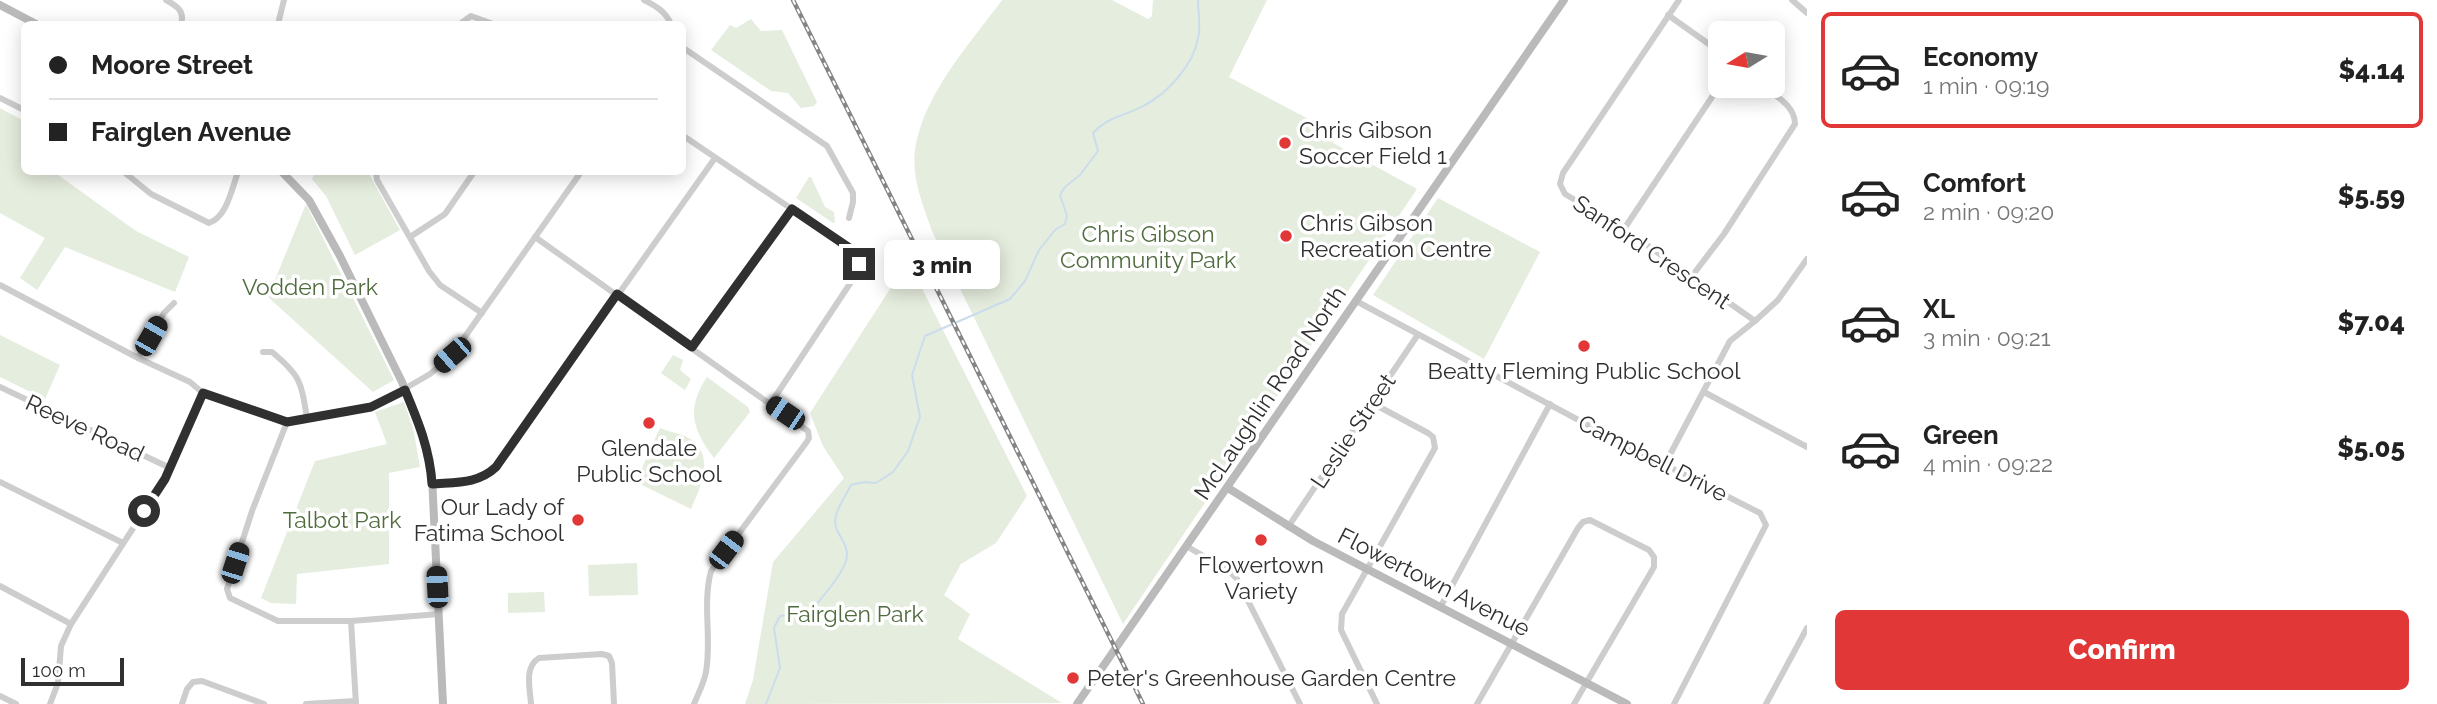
<!DOCTYPE html>
<meta charset="utf-8">
<style>
:root{--surface:#fff;--page:#f6f6f6;--text:#222;--muted:#767676;--line:#e0e0e0;--accent:#e23737}
body{margin:0;font-family:Raleway,sans-serif;background:var(--page);color:var(--text);height:100vh;display:flex;flex-direction:column;font-size:26px;white-space:nowrap}
*{box-sizing:border-box;margin:0}
p{font-size:23px;color:var(--muted)}
.icon{flex:none;width:38px;height:38px;fill:none;stroke:currentColor;stroke-width:2;stroke-linecap:round;stroke-linejoin:round}
.map{position:relative;flex:1;overflow:hidden}
.details{display:flex;flex-direction:column;background:var(--surface);width:630px}
.details>*{flex:none}
.hud{position:absolute;left:21px;top:21px;width:665px;height:154px;border-radius:10px;box-shadow:0 4px 18px #0003;display:grid;align-content:center;height:154px;padding:0 28px;background:var(--surface)}
.needle{width:46px;rotate:259deg}
.fabs{position:absolute;left:1708px;top:21px;display:grid;gap:14px}
.fabs a{display:grid;place-items:center;width:77px;height:77px;border-radius:10px;background:var(--surface);box-shadow:0 4px 18px #0003;font-size:35px}
.scale{position:absolute;left:21px;bottom:18px;width:103px;box-sizing:border-box;padding-left:7px;border:4px solid #303030;border-top:0;font-size:19px;line-height:24px;white-space:nowrap;color:#303030;-webkit-text-stroke:5px #fff;paint-order:stroke}
.end{position:absolute;width:32px;height:32px;margin:-16px;border:9px solid #303030;background:#fff;box-shadow:0 0 0 4px #fff}
.from{border-radius:50%}
.bubble{position:absolute;height:49px;border-radius:10px;background:var(--surface);box-shadow:0 4px 18px #0003;font-size:23px;font-weight:800;line-height:49px;text-align:center}
.car{position:absolute;width:21px;height:42px;margin:-21px -10px;border-radius:9px;box-shadow:0 0 5px 2px #0007;background:linear-gradient(#222 24%,#8ab4d8 0 40%,#222 0 76%,#8ab4d8 0 86%,#222 0)}
.hud b{display:flex;align-items:center;gap:24px;height:66px;font-size:26px}
.hud b+b{border-top:2px solid var(--line)}
.hud i{width:18px;height:18px;background:var(--text)}
ul{padding:12px 0 0;list-style:none}
li{display:flex;align-items:center;gap:21px;height:116px;margin:0 14px 10px;padding:0 14px;border:4px solid transparent;border-radius:10px}
li div{flex:1}
li b{display:block;font-size:26px}
li em{font-style:normal;font-weight:800}
li.current{border-color:var(--accent)}
li>.icon{width:63px;height:63px;stroke-width:1.5}
.cta{display:flex;gap:14px;margin-top:auto;padding:14px 28px}
.cta a{flex:1;height:80px;border-radius:10px;background:var(--accent);color:#fff;font-size:28px;font-weight:800;line-height:80px;text-align:center}
main{display:flex;flex:1;min-height:0}
.map>svg:first-child{display:block}
.green{fill:#e5edde}
.lines{fill:none;stroke-linecap:round;stroke-linejoin:round}
.stream{stroke:#cbddec;stroke-width:2}
.street{stroke:#cdcdcd;stroke-width:6}
.secondary{stroke:#bababa;stroke-width:8}
.rail-casing{stroke:#858585;stroke-width:4.5}
.rail{stroke:#fff;stroke-width:2;stroke-dasharray:5;stroke-linecap:butt}
.route{stroke:#303030;stroke-width:9}
.poi-dot{fill:#e23737;stroke:#fff;stroke-width:2.5}
.labels{text-anchor:middle;stroke-width:7;stroke-linejoin:round;paint-order:stroke}
.poi-label{font-size:23px;fill:#303030;stroke:#fff;text-anchor:start}
.park-label{font-size:23px;fill:#506c3e;stroke:#fff}
.street-label{font-size:23px;fill:#303030;stroke:#fff}
</style>
<main>
<div class="map">
<svg width="1807" height="704" viewBox="0 0 1807 704">
<rect width="100%" height="100%" fill="#fff"/>
<!-- green -->
<g class="green">
<path d="M 1002,0 L 1112,0 L 1148,19 L 1152,16 L 1153,0 L 1267,0 L 1229,77 L 1337,134 L 1333,143 L 1417,189 L 1123,624 L 932,231 C 926,214 919,196 916,179 C 904,115 967,48 1002,0 Z"/>
<path d="M 751,19 L 761,31 L 782,30 L 817,102 L 814,106 L 801,108 L 788,93 L 771,91 L 711,50 L 730,25 L 736,28 Z"/>
<path d="M 0,108 L 24,121 L 24,172 L 54,172 L 136,231 L 189,257 L 175,292 L 65,247 L 37,290 L 20,278 L 45,238 L 0,213 Z"/>
<path d="M 315,172 L 368,172 L 400,230 L 355,255 L 326,196 L 312,179 Z"/>
<path d="M 809,177 L 811,177 L 825,207 L 834,212 L 835,222 L 833,223 L 796,198 Z"/>
<path d="M 1438,198 L 1540,252 L 1484,359 L 1373,295 Z"/>
<path d="M 306,204 L 394,380 L 373,392 L 268,297 Z"/>
<path d="M 908,261 L 1027,496 L 996,543 L 961,564 L 944,595 L 970,614 L 958,639 L 1062,703 L 745,704 L 753,680 L 773,562 L 844,478 L 823,446 L 810,413 Z"/>
<path d="M 0,335 L 60,365 L 45,399 L 0,377 Z"/>
<path d="M 673,355 L 683,360 L 680,370 L 691,379 L 685,390 L 661,373 Z"/>
<path d="M 707,377 L 748,407 L 750,412 L 714,458 C 692,429 686,409 707,377 Z"/>
<path d="M 404,402 L 413,428 L 420,467 L 389,473 L 389,564 L 297,574 L 296,604 L 271,603 L 261,598 L 315,461 L 387,444 L 375,412 Z"/>
<path d="M 660,428 C 669,432 684,434 692,440 C 715,458 700,488 691,509 L 642,485 L 638,477 Z"/>
<path d="M 637,563 L 638,595 L 589,596 L 588,565 Z"/>
<path d="M 544,592 L 545,612 L 508,613 L 508,593 Z"/>
</g>
<g class="lines">
<!-- stream -->
<path class="stream" d="M 766,704 L 780,668 L 774,628 L 780,616 L 808,613 C 819,602 847,570 847,555 C 847,544 841,539 837,530 C 830,516 845,498 851,485 L 864,482 L 876,483 L 893,472 L 908,451 L 920,417 L 912,375 L 925,336 L 1010,299 L 1025,281 L 1039,250 L 1055,230 L 1065,224 L 1067,216 L 1060,195 L 1065,187 L 1080,175 L 1098,151 L 1093,133 C 1108,116 1126,116 1145,105 C 1168,93 1194,64 1198,38 C 1201,26 1198,12 1198,0"/>
<!-- street -->
<g class="street">
<path d="M 166,0 C 177,6 185,11 181,24"/>
<path d="M 644,0 C 656,6 665,11 671,24"/>
<path d="M 1679,0 L 1563,173 L 1560,184 L 1565,194 L 1624,229 L 1755,321"/>
<path d="M 1792,0 L 1807,13"/>
<path d="M 1668,15 L 1720,52"/>
<path d="M 278,24 L 284,0"/>
<path d="M 460,24 L 471,16 L 493,24"/>
<path d="M 682,47 L 827,146 L 853,193 L 853,202 L 849,218"/>
<path d="M 0,98 L 24,110"/>
<path d="M 682,135 L 851,249 C 857,257 859,263 857,273 L 771,403"/>
<path d="M 124,172 L 151,194 L 209,223 C 227,217 232,188 238,172"/>
<path d="M 376,172 L 377,180 L 429,271 L 440,285 L 482,313"/>
<path d="M 1624,229 L 1720,85"/>
<path d="M 410,237 L 445,214 L 474,172"/>
<path d="M 535,237 L 808,431 L 809,438 L 806,443 L 711,571 C 702,605 712,638 706,672 C 704,683 698,694 694,704"/>
<path d="M 1692,276 L 1724,234 L 1795,124 C 1795,106 1776,96 1763,86"/>
<path d="M 0,285 L 138,358 L 190,382 L 203,393 L 287,422 L 375,406 L 430,374 L 452,355 L 581,172"/>
<path d="M 1356,301 L 1614,439 L 1760,513 L 1766,525 L 1674,704"/>
<path d="M 692,347 L 792,209"/>
<path d="M 263,352 L 272,352 C 301,376 301,382 307,418"/>
<path d="M 138,358 L 164,313 L 174,303"/>
<path d="M 0,387 L 170,468"/>
<path d="M 1704,392 L 1807,447"/>
<path d="M 1372,403 L 1428,433 L 1433,437 L 1435,448 L 1342,614 L 1341,630 L 1377,704"/>
<path d="M 287,422 L 252,511 L 227,589 L 230,598 L 278,621 L 351,621 L 439,614"/>
<path d="M 1665,464 L 1730,341 L 1755,321 L 1778,300 L 1807,259"/>
<path d="M 0,482 L 123,543"/>
<path d="M 432,484 C 456,482 478,484 496,467 L 715,158"/>
<path d="M 1288,527 L 1417,336"/>
<path d="M 1188,547 L 1229,571 L 1237,579 L 1300,704"/>
<path d="M 0,586 L 71,624"/>
<path d="M 1441,606 L 1550,404"/>
<path d="M 351,621 L 356,704"/>
<path d="M 0,696 L 16,704"/>
<path d="M 50,704 L 58,683 L 61,646 L 71,624 L 165,479 L 203,393"/>
<path d="M 182,704 L 187,689 L 193,682 L 202,681 L 264,704"/>
<path d="M 306,704 L 355,701"/>
<path d="M 531,704 C 530,688 524,667 539,658 L 602,654 L 609,656 L 612,663 L 614,704"/>
<path d="M 1477,704 L 1578,528 L 1583,522 L 1590,520 L 1649,550 L 1654,557 L 1654,567 L 1574,704"/>
<path d="M 1766,704 L 1807,628"/>
</g>
<!-- secondary -->
<g class="secondary">
<path d="M 0,5 L 36,24"/>
<path d="M 282,172 L 309,200 L 340,256 L 402,382 L 423,435 L 432,477 L 443,704"/>
<path d="M 1228,488 L 1313,541 L 1627,704"/>
<path d="M 1077,704 L 1564,0"/>
</g>
<defs>
<path id="rail" d="M 793,0 L 1143,704"/>
</defs>
<!-- rail casing -->
<use href="#rail" class="rail-casing"/>
<!-- rail -->
<use href="#rail" class="rail"/>
</g>
<g class="lines">
<!-- route -->
<path class="route" d="M 144,511 L 165,479 L 203,393 L 287,422 L 371,407 L 405,390 C 418,421 430,450 432,484 C 456,482 478,484 496,467 L 617,294 L 692,347 L 792,209 L 851,249 L 859,264"/>
</g>
<!-- markers -->
<g class="poi-dot">
<circle cx="1285" cy="143" r="7"/>
<circle cx="1286" cy="236" r="7"/>
<circle cx="1584" cy="346" r="7"/>
<circle cx="649" cy="423" r="7"/>
<circle cx="578" cy="520" r="7"/>
<circle cx="1261" cy="540" r="7"/>
<circle cx="1073" cy="678" r="7"/>
</g>
<g class="labels">
<!-- poi labels -->
<g class="poi-label">
<text x="1299" y="138">Chris Gibson<tspan x="1299" dy="26">Soccer Field 1</tspan></text>
<text x="1300" y="231">Chris Gibson<tspan x="1300" dy="26">Recreation Centre</tspan></text>
<text x="1584" y="379" text-anchor="middle">Beatty Fleming Public School</text>
<text x="649" y="456" text-anchor="middle">Glendale<tspan x="649" dy="26">Public School</tspan></text>
<text x="564" y="515" text-anchor="end">Our Lady of<tspan x="564" dy="26">Fatima School</tspan></text>
<text x="1261" y="573" text-anchor="middle">Flowertown<tspan x="1261" dy="26">Variety</tspan></text>
<text x="1087" y="686">Peter's Greenhouse Garden Centre</text>
</g>
<!-- park labels -->
<g class="park-label">
<text x="1148" y="242">Chris Gibson<tspan x="1148" dy="26">Community Park</tspan></text>
<text x="310" y="295">Vodden Park</text>
<text x="342" y="528">Talbot Park</text>
<text x="855" y="622">Fairglen Park</text>
</g>
<!-- street labels -->
<g class="street-label">
<text transform="translate(1652 252) rotate(34)" y="8">Sanford Crescent</text>
<text transform="translate(1270 393) rotate(-56)" y="8">McLaughlin Road North</text>
<text transform="translate(85 428) rotate(25)" y="8">Reeve Road</text>
<text transform="translate(1353 431) rotate(-56)" y="8">Leslie Street</text>
<text transform="translate(1653 458) rotate(27)" y="8">Campbell Drive</text>
<text transform="translate(1434 582) rotate(27)" y="8">Flowertown Avenue</text>
</g>
</g>
</svg>
<div class="fabs">
<a><svg class="needle" viewBox="-14 -14 28 28"><path d="M0-13l5 13h-10z" fill="#e53935"/><path d="M0 13l5-13h-10z" fill="#767676"/></svg></a>
</div>
<div class="scale">100 m</div>
<i class="end from" style="left:144px;top:511px"></i>
<i class="end" style="left:859px;top:264px"></i>
<div class="bubble" style="left:884px;top:240px;width:116px">3 min</div>
<i class="car" style="left:151px;top:336px;rotate:30deg"></i>
<i class="car" style="left:452px;top:355px;rotate:229deg"></i>
<i class="car" style="left:785px;top:413px;rotate:304deg"></i>
<i class="car" style="left:726px;top:550px;rotate:37deg"></i>
<i class="car" style="left:235px;top:563px;rotate:18deg"></i>
<i class="car" style="left:437px;top:587px;rotate:357deg"></i>
<div class="hud">
<b><i class="from"></i>Moore Street</b>
<b><i></i>Fairglen Avenue</b>
</div>
</div>
<section class="details">
<ul>
<li class="current"><svg class="icon" aria-label="car" viewBox="0 0 24 24"><path d="M5 17H2v-5l4-1 3-4h7l3 4 3 1v5h-3M9 17h6M6 11h13"/><circle cx="7" cy="17" r="2"/><circle cx="17" cy="17" r="2"/></svg><div><b>Economy</b><p>1 min · 09:19</p></div><em>$4.14</em></li>
<li><svg class="icon" aria-label="car" viewBox="0 0 24 24"><path d="M5 17H2v-5l4-1 3-4h7l3 4 3 1v5h-3M9 17h6M6 11h13"/><circle cx="7" cy="17" r="2"/><circle cx="17" cy="17" r="2"/></svg><div><b>Comfort</b><p>2 min · 09:20</p></div><em>$5.59</em></li>
<li><svg class="icon" aria-label="car" viewBox="0 0 24 24"><path d="M5 17H2v-5l4-1 3-4h7l3 4 3 1v5h-3M9 17h6M6 11h13"/><circle cx="7" cy="17" r="2"/><circle cx="17" cy="17" r="2"/></svg><div><b>XL</b><p>3 min · 09:21</p></div><em>$7.04</em></li>
<li><svg class="icon" aria-label="car" viewBox="0 0 24 24"><path d="M5 17H2v-5l4-1 3-4h7l3 4 3 1v5h-3M9 17h6M6 11h13"/><circle cx="7" cy="17" r="2"/><circle cx="17" cy="17" r="2"/></svg><div><b>Green</b><p>4 min · 09:22</p></div><em>$5.05</em></li>
</ul>
<div class="cta"><a>Confirm</a></div>
</section>
</main>
